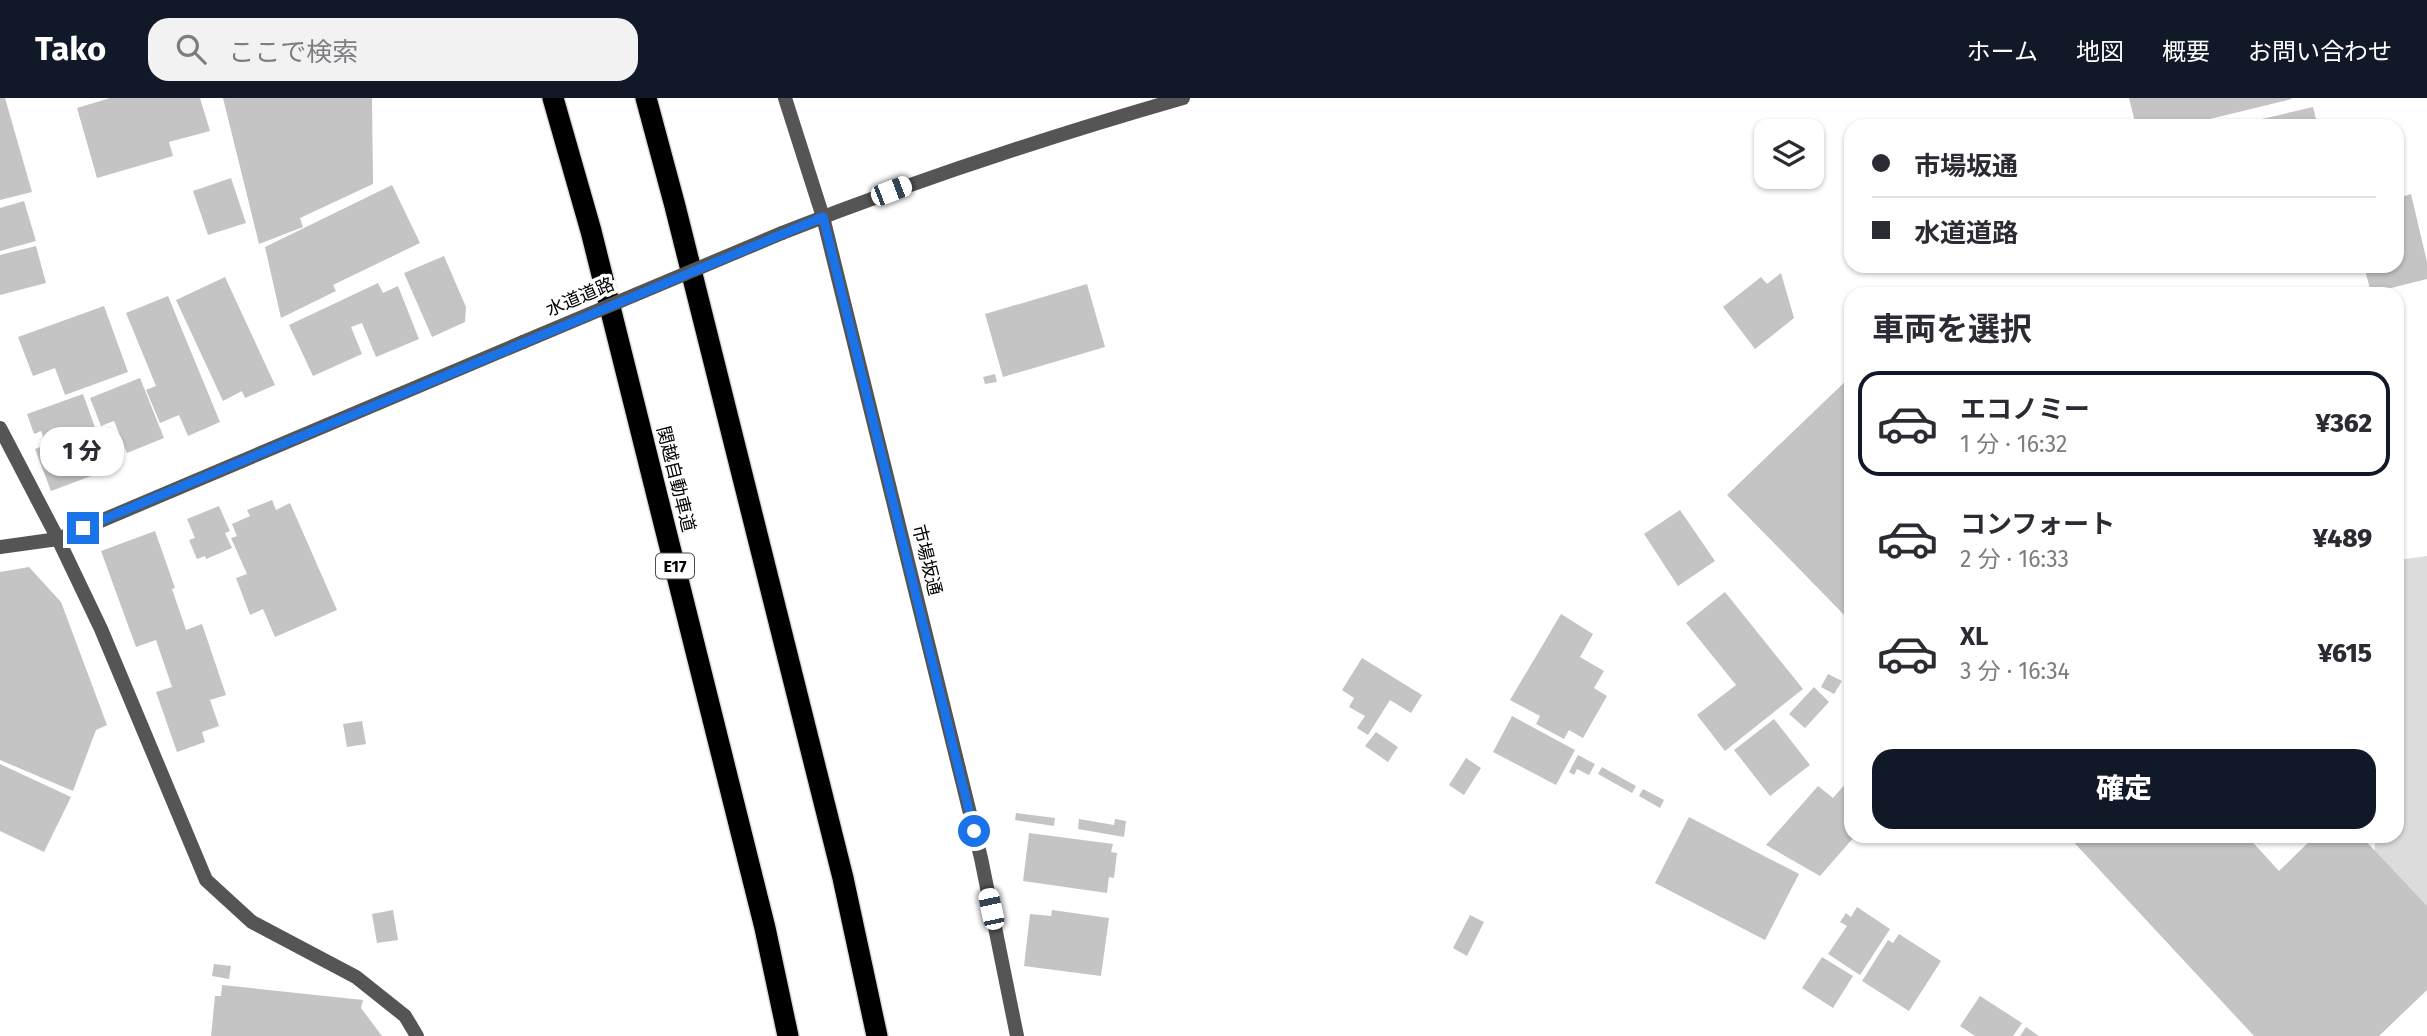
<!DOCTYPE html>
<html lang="ja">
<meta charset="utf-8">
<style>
:root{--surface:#fff;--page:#f2f2f3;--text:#2b2b33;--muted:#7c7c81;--line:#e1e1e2;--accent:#111827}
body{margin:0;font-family:"Fira Sans","Noto Sans JP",sans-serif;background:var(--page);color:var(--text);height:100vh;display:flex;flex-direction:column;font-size:26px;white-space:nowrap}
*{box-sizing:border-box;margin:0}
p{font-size:23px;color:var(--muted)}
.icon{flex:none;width:38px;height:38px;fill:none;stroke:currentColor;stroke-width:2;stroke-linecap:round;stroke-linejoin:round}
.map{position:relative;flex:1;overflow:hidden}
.details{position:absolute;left:1844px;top:189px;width:560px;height:556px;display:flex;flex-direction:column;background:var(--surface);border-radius:21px;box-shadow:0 2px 5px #0004}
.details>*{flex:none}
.hud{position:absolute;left:1844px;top:21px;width:560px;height:154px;border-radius:21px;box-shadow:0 2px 5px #0004;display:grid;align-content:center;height:154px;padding:0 28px;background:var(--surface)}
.controls{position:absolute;left:1754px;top:21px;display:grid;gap:14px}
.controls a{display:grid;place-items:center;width:70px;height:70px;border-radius:14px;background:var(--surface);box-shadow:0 2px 5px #0004;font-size:35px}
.end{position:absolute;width:32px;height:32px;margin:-16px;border:9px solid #1a73e8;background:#fff;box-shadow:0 0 0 4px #fff}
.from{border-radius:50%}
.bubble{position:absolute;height:49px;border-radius:21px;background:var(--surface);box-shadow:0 2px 5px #0004;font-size:23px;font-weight:800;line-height:49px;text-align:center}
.car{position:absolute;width:21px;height:42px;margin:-21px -10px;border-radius:9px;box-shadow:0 0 5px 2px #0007;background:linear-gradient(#fff 24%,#345 0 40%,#fff 0 76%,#345 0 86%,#fff 0)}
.hud b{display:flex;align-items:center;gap:24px;height:66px;font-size:26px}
.hud b+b{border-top:2px solid var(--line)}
.hud i{width:18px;height:18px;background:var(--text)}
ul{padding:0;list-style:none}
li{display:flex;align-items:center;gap:21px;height:105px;margin:0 14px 10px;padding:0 14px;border:4px solid transparent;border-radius:21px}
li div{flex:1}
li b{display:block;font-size:26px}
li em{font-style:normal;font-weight:800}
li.selected{border-color:var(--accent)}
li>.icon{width:63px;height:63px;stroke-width:1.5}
h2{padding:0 28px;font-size:32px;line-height:84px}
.action{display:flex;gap:14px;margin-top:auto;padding:14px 28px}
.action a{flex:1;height:80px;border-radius:21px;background:var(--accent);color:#fff;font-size:28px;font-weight:800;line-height:80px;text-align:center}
header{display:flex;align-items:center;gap:42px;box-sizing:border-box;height:98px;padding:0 35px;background:var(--accent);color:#fff}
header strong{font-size:33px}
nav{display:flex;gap:38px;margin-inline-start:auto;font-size:24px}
.search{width:490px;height:63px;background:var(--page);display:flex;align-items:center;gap:18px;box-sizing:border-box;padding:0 24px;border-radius:21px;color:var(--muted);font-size:26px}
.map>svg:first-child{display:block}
.green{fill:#dcdcdc}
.building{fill:#c4c4c4}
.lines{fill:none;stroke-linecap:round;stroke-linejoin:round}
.motorway-casing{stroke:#dbdbdb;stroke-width:24}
.minor{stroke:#555;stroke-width:14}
.tertiary{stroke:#555;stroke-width:14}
.motorway{stroke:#000;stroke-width:21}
.tertiary-bridge{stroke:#555;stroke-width:14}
.route{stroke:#1a73e8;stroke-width:9}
.labels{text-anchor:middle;stroke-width:7;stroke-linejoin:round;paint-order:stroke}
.shield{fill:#fff;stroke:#4c4c4c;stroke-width:2}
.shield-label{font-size:16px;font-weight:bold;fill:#000}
.street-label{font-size:18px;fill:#000;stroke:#fff}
</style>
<header>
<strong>Tako</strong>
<div class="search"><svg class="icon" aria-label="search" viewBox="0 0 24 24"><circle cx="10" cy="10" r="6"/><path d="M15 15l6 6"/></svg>ここで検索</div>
<nav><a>ホーム</a><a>地図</a><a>概要</a><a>お問い合わせ</a></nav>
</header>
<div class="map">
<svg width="2427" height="938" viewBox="0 0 2427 938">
<rect width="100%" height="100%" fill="#fff"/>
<!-- green -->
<path class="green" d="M 2427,458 L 2427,844 L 2374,757 L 2376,739 L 2398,738 L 2398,462 Z"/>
<!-- building -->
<g class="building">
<path d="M 0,0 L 5,0 L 32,94 L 0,102 Z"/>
<path d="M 110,0 L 200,0 L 210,33 L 169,44 L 173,58 L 97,80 L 77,10 Z"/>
<path d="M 223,0 L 372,0 L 373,86 L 300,120 L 303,129 L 259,146 Z"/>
<path d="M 2129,0 L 2291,0 L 2292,1 L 2181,28 L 2136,28 Z"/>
<path d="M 2313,9 L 2316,21 L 2289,28 L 2263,28 L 2262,21 Z"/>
<path d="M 231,80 L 246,125 L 208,137 L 193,93 Z"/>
<path d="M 392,87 L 420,145 L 333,187 L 336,193 L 281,220 L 265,149 Z"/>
<path d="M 2411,96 L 2427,164 L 2427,181 L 2371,195 L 2364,168 L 2398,168 L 2398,100 Z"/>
<path d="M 24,103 L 36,143 L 0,153 L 0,110 Z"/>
<path d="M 36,148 L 46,185 L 0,197 L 0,157 Z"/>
<path d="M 444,158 L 466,209 L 465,224 L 432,239 L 404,175 Z"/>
<path d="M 1781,175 L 1794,220 L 1755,251 L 1723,209 L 1761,179 L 1767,186 Z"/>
<path d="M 225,179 L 275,287 L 245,300 L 242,293 L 223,303 L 176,202 Z"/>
<path d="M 378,185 L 383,195 L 398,188 L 419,241 L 376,259 L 362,225 L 351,229 L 362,256 L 313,278 L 289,227 Z"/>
<path d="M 1087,186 L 1105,249 L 1003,279 L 985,216 Z"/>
<path d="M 168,198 L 220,324 L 188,338 L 179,317 L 160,325 L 146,292 L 156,288 L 126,215 Z"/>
<path d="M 104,208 L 128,274 L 65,297 L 55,270 L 33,278 L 18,239 Z"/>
<path d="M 995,276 L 997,284 L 985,286 L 983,279 Z"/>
<path d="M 1852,277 L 1852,525 L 1727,397 Z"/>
<path d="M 140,280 L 164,340 L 127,355 L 114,323 L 101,328 L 90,300 Z"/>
<path d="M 83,296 L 110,371 L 51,393 L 35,351 L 46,347 L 41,333 L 34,336 L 27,316 Z"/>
<path d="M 272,402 L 276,412 L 290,405 L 337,512 L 275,539 L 263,511 L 250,517 L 236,480 L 247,476 L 231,440 L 237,438 L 232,426 L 250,418 L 247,412 Z"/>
<path d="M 219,408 L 230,433 L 225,435 L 232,450 L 206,461 L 205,458 L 197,461 L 189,442 L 195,440 L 187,421 Z"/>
<path d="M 1680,412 L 1715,463 L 1678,488 L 1644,436 Z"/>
<path d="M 155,433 L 175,490 L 172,491 L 186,532 L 202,526 L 226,597 L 210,602 L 219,628 L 202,634 L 205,644 L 177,654 L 156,594 L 172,589 L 156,542 L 136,549 L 101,453 Z"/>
<path d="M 29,469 L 61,504 L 107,627 L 96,632 L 73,693 L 0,662 L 0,474 Z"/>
<path d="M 1725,494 L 1803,591 L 1725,653 L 1697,617 L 1736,587 L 1686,525 Z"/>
<path d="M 1561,516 L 1593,536 L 1580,559 L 1604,573 L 1594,590 L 1607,598 L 1583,640 L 1569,632 L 1564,641 L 1536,626 L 1540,618 L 1510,602 Z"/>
<path d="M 1362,560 L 1422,597 L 1411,615 L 1390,602 L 1368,637 L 1357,630 L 1365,618 L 1349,609 L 1354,600 L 1342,592 Z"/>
<path d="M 1828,576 L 1842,583 L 1834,596 L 1821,589 Z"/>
<path d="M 1814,589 L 1829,604 L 1805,630 L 1789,616 Z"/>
<path d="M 1512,618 L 1575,652 L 1556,687 L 1493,654 Z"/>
<path d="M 1774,621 L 1810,667 L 1770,698 L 1734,652 Z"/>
<path d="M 362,623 L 366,646 L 347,649 L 343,626 Z"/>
<path d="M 1376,634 L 1398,649 L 1388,664 L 1365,648 Z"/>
<path d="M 1578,657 L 1595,666 L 1589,677 L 1577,671 L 1574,677 L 1569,674 Z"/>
<path d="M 1466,660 L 1481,670 L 1464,697 L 1449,687 Z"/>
<path d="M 0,666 L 71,699 L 44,754 L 0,733 Z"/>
<path d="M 1602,669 L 1636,688 L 1632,695 L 1598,676 Z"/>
<path d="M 1847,684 L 1852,689 L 1852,738 L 1855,738 L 1820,778 L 1766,747 L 1818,688 L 1833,700 Z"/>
<path d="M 1643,691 L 1664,702 L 1660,710 L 1639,698 Z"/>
<path d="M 1016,715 L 1055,720 L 1054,728 L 1015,722 Z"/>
<path d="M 1689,719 L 1799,776 L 1765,842 L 1655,785 Z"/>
<path d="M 1079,721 L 1114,727 L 1115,721 L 1126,723 L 1124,739 L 1078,731 Z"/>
<path d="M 1029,735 L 1113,746 L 1111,754 L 1117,755 L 1114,780 L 1109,779 L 1107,795 L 1023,783 Z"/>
<path d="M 2068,738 L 2247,738 L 2279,773 L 2315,738 L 2361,738 L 2427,808 L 2427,892 L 2379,938 L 2254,938 Z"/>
<path d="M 1857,809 L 1890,831 L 1860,877 L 1828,856 L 1847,828 L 1840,824 L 1846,815 L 1851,819 Z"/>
<path d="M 393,812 L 398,842 L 377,845 L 372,816 Z"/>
<path d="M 1052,812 L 1109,820 L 1101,878 L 1024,868 L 1030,816 L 1051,818 Z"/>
<path d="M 1470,817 L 1484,824 L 1467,858 L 1453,850 Z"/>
<path d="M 1899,836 L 1941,863 L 1909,913 L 1862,883 L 1888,842 L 1893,845 Z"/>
<path d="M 1822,859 L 1853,878 L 1833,910 L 1802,890 Z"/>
<path d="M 214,866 L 231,868 L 229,881 L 212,878 Z"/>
<path d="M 222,887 L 363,902 L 361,910 L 382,938 L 211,938 L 215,898 L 221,898 Z"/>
<path d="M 1980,898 L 2022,925 L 2013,938 L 1975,938 L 1960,928 Z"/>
<path d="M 2026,929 L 2039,938 L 2020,938 Z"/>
</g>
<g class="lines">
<defs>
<g id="motorway">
<path d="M 553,0 L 591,133 L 765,830 L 788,938"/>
<path d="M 646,0 L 675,108 L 843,780 L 877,938"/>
</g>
</defs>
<!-- motorway casing -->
<use href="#motorway" class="motorway-casing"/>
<!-- minor -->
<path class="minor" d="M 0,330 L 58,441 L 101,531 L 206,782 L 252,824 L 356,879 L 405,918 L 417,938"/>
<!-- tertiary -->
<g class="tertiary">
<path d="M 785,0 L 823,119 L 981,760 L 1017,938"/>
<path d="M 782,135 C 914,83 1047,39 1183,0"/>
<path d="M 0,449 L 58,441 L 523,244"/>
</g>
<!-- motorway -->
<use href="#motorway" class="motorway"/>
<!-- tertiary-bridge -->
<path class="tertiary-bridge" d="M 523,244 L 782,135"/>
</g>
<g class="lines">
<!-- route -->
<path class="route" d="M 83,430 L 823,119 L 974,733"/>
</g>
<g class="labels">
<!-- shield labels -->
<rect class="shield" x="656" y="455.5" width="38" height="25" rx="5"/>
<g class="shield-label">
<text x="675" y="474">E17</text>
</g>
<!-- street labels -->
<g class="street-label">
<text transform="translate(580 199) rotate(-23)" y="6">水道道路</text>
<text transform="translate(676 381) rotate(76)" y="6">関越自動車道</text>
<text transform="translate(927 462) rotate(76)" y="6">市場坂通</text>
</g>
</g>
</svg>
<div class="controls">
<a><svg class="icon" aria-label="layers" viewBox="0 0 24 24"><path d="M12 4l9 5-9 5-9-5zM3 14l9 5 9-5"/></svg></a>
</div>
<i class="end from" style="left:974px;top:733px"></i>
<i class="end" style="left:83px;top:430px"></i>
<div class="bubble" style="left:40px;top:329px;width:84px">1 分</div>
<i class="car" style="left:891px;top:93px;rotate:69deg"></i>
<i class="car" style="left:991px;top:811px;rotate:348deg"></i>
<div class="hud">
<b><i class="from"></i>市場坂通</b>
<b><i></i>水道道路</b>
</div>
<section class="details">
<h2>車両を選択</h2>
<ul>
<li class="selected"><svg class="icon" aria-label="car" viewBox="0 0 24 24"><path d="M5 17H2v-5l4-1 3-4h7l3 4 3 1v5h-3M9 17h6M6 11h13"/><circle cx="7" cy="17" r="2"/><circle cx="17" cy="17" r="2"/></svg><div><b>エコノミー</b><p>1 分 · 16:32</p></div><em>¥362</em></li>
<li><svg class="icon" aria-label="car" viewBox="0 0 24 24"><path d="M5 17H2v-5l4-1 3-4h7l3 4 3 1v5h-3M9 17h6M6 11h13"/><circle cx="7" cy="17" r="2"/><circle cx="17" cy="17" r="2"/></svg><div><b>コンフォート</b><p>2 分 · 16:33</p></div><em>¥489</em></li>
<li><svg class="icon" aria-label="car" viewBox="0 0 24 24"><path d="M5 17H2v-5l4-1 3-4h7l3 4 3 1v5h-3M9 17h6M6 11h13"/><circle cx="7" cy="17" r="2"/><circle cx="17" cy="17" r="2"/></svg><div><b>XL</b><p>3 分 · 16:34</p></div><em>¥615</em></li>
</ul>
<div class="action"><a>確定</a></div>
</section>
</div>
